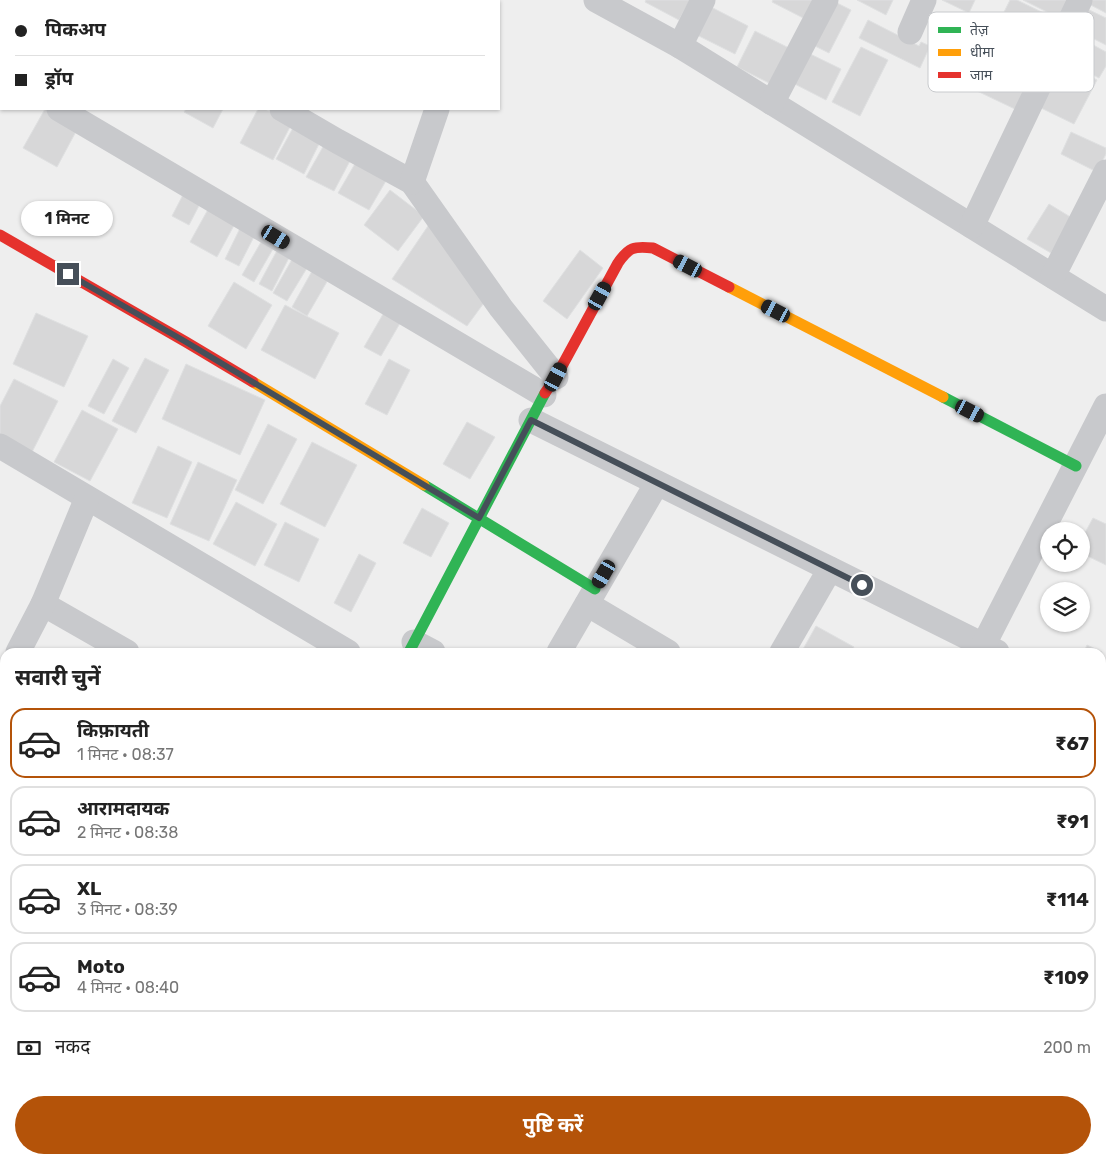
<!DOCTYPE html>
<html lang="hi">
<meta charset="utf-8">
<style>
:root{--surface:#fff;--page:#f2f2f2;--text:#222;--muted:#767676;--line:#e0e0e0;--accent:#b45309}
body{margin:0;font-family:Rubik,"Noto Sans Devanagari",sans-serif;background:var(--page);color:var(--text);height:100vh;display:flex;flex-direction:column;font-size:19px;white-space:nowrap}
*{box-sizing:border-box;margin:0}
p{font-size:16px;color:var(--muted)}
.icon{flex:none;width:28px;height:28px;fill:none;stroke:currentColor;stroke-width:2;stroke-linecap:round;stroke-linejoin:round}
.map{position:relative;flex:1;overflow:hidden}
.drawer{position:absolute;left:0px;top:648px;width:1106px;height:516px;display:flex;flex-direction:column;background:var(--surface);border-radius:15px 15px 0 0;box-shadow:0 1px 4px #0004}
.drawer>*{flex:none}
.top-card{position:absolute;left:0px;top:0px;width:500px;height:110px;box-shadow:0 1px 4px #0004;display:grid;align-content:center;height:110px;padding:0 15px;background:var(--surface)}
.controls{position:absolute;left:1040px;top:522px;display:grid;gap:10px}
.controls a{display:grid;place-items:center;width:50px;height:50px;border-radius:50%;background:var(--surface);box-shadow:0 1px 4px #0004;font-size:25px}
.end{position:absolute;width:22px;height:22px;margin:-11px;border:6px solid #464f59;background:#fff;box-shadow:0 0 0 2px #fff}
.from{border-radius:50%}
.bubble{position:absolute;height:35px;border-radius:18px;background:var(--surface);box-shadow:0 1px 4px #0004;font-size:16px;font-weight:700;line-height:35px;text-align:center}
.car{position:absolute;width:15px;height:30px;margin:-15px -8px;border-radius:6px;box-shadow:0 0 4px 1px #0007;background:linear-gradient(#222 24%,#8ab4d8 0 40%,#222 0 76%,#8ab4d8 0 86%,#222 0)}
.top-card b{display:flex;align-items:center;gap:18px;height:48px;font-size:19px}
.top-card b+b{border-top:1px solid var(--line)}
.top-card i{width:12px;height:12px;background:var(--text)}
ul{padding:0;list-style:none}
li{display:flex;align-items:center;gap:15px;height:70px;margin:0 10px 8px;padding:0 5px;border:2px solid var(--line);border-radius:15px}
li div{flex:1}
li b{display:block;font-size:19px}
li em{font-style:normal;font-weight:700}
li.on{border-color:var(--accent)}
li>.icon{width:45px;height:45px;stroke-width:1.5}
h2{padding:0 15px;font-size:22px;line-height:60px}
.pay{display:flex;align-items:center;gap:12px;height:55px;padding:0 15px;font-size:19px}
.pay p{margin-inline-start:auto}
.primary-button{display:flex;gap:10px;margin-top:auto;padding:10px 15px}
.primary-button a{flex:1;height:58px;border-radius:30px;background:var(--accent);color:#fff;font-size:20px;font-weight:700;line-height:58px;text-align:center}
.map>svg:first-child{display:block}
.building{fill:#d7d7d8;stroke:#dfe0e1}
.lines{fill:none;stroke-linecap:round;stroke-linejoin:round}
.street{stroke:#c8c9cc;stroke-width:25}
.fast{stroke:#30b455;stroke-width:11}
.slow{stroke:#ff9f0a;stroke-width:11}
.jam{stroke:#e5322d;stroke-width:11}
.route{stroke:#464f59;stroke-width:6}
.key{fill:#fff;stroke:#c8cacd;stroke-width:1}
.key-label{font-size:14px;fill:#464f59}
</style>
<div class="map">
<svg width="1106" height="1163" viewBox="0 0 1106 1163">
<rect width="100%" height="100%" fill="#eee"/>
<!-- building -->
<g class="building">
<path d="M 646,0 L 690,0 L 679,20 L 645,2 Z"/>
<path d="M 773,0 L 822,0 L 811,22 L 772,2 Z"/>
<path d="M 857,0 L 893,0 L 886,15 Z"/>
<path d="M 942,0 L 975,0 L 969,13 Z"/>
<path d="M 1010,0 L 1017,0 L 1062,22 L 1047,51 L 997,26 Z"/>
<path d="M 1023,0 L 1074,0 L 1063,20 Z"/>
<path d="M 1086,0 L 1106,0 L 1106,13 L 1085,2 Z"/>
<path d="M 835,2 L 851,10 L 829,53 L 813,45 Z"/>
<path d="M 709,6 L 748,26 L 735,54 L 695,34 Z"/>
<path d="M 1081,6 L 1106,18 L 1106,45 L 1070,27 Z"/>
<path d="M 0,12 L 1,13 L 1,50 L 0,50 Z"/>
<path d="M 868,20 L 919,46 L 921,42 L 930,46 L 920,68 L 859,38 Z"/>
<path d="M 755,31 L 795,51 L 777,87 L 737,67 Z"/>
<path d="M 1068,31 L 1106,52 L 1106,66 L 1099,78 L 1056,55 Z"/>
<path d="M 861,47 L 888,60 L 860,116 L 832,102 Z"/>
<path d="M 802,50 L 841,69 L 826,100 L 787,80 Z"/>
<path d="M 1057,60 L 1097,80 L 1074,124 L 1039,107 Z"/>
<path d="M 974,65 L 1027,89 L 1017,110 L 975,90 L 978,84 L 968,79 Z"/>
<path d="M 45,109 L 52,109 L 80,124 L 57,167 L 23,148 Z"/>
<path d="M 186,109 L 223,109 L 213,128 L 184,112 Z"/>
<path d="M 258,109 L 265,109 L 292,123 L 273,160 L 240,143 Z"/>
<path d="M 294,126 L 321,140 L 304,174 L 276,159 Z"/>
<path d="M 1071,132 L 1106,148 L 1106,154 L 1097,172 L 1061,154 Z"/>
<path d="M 324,145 L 351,159 L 334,191 L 306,177 Z"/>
<path d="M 356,162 L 387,179 L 369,210 L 338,193 Z"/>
<path d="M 186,189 L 203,198 L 189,225 L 172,216 Z"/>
<path d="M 390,190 L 424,216 L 398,251 L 364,225 Z"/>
<path d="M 211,204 L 238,218 L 217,257 L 190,242 Z"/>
<path d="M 1049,204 L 1072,218 L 1051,253 L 1027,239 Z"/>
<path d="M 244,220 L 259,227 L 239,266 L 225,259 Z"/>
<path d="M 430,223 L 486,300 L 467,326 L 392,279 Z"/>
<path d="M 265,235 L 277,242 L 254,282 L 242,275 Z"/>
<path d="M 281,243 L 293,250 L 272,291 L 259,284 Z"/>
<path d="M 580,250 L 603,268 L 567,319 L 543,301 Z"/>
<path d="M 295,254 L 310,263 L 287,301 L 273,293 Z"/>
<path d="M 316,264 L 332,273 L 307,316 L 292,307 Z"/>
<path d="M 234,282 L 272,305 L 246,349 L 208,326 Z"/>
<path d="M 285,305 L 339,333 L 315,379 L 261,350 Z"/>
<path d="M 386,309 L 403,318 L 381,356 L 364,347 Z"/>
<path d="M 36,313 L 88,336 L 64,387 L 13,364 Z"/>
<path d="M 145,358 L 169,370 L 136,433 L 112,421 Z"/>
<path d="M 113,359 L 129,368 L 104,414 L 88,406 Z"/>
<path d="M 389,359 L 410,370 L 387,415 L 365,404 Z"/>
<path d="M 186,364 L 265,400 L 240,455 L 162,419 Z"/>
<path d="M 14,379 L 58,401 L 30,456 L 0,441 L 0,406 Z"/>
<path d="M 82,410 L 118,429 L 90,481 L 54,462 Z"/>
<path d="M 467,422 L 495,437 L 470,479 L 443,464 Z"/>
<path d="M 268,424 L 297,439 L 263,504 L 235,490 Z"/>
<path d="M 312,442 L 357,465 L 325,527 L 280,504 Z"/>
<path d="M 158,446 L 192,462 L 167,518 L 132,503 Z"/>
<path d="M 198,462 L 237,480 L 209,541 L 170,524 Z"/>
<path d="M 236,502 L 277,524 L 255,566 L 213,544 Z"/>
<path d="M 422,508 L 449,523 L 431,557 L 403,543 Z"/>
<path d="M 1093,518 L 1106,524 L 1106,565 L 1081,553 L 1081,540 Z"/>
<path d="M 285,522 L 319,539 L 299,582 L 264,565 Z"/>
<path d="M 359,554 L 376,563 L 351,612 L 334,603 Z"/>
<path d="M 816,626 L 854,647 L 851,652 L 805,652 L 802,651 Z"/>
<path d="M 1087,645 L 1102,652 L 1101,654 L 1101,652 L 1084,652 Z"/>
<path d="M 1101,740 L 1106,743 L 1106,763 L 1101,771 Z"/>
<path d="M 0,1096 L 5,1099 L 5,1124 L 0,1132 Z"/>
<path d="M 45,1159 L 85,1159 L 83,1163 L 43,1163 Z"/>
<path d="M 597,1159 L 638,1159 L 636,1163 L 604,1163 Z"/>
<path d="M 836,1159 L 870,1159 L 867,1163 L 833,1163 Z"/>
<path d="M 931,1159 L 939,1159 L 947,1163 L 929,1163 Z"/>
</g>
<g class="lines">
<!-- street -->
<g class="street">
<path d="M 95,0 L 97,1"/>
<path d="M 596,0 L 680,46 L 1106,309"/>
<path d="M 473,1 L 474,0"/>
<path d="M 910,32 L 924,0"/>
<path d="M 680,46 L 703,0"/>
<path d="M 0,74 L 1,75"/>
<path d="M 772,103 L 826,0"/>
<path d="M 59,109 L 544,395"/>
<path d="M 282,109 L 337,141 L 412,182 L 501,308 L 556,377"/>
<path d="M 412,182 L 437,109"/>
<path d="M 972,226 L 1080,0"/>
<path d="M 1053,276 L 1106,172"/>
<path d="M 531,420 L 997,652"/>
<path d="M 0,446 L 348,652"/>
<path d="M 43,604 L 127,652"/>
<path d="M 587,604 L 668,652"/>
<path d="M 414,642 L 433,652"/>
<path d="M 983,646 L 1106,406"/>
<path d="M 18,652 L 43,604 L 87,498"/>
<path d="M 559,652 L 657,483"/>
<path d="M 782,652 L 830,569"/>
<path d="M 0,689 L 5,679"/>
<path d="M 1101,711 L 1106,714"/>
<path d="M 0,728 L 5,731"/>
<path d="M 0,775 L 5,777"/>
<path d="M 1101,919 L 1106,922"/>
<path d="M 0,941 L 5,943"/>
<path d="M 0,1005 L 5,996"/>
<path d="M 0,1080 L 5,1083"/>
<path d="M 1101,1084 L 1106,1087"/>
<path d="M 133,1159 L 140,1163"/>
<path d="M 398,1159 L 405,1163"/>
<path d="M 674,1159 L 681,1163"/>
<path d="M 958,1159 L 966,1163"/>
<path d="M 229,1163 L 231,1159"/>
<path d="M 448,1163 L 451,1159"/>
<path d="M 650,1163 L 653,1159"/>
<path d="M 715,1163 L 717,1159"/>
</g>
<!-- fast -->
<g class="fast">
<path d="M 943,397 L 1076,466"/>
<path d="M 424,485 L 595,589"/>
<path d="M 409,652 L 545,393"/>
</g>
<!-- slow -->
<g class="slow">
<path d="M 729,287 L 943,397"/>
<path d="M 253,382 L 424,485"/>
</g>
<!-- jam -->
<g class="jam">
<path d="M 0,235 L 186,342 L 253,382"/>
<path d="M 545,393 L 556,377 L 618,263 C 629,247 634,246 653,248 L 729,287"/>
</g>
</g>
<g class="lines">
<!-- route -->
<path class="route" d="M 68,274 L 186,342 L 479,518 L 531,420 L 862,585"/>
</g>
<!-- legend -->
<rect x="928" y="12" width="166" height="80" rx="8" class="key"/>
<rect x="938" y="27" width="23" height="6" fill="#30b455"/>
<rect x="938" y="49" width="23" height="7" fill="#ff9f0a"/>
<rect x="938" y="72" width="23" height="6" fill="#e5322d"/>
<g class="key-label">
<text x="970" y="35">तेज़</text>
<text x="970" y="57">धीमा</text>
<text x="970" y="80">जाम</text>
</g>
</svg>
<div class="controls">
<a><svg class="icon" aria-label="locate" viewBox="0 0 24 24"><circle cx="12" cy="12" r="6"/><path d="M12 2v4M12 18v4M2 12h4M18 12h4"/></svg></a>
<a><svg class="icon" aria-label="layers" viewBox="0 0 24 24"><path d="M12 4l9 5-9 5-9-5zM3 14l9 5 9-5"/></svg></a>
</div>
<i class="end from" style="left:862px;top:585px"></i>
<i class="end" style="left:68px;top:274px"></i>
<div class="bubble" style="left:21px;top:201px;width:92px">1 मिनट</div>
<i class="car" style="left:276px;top:237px;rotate:121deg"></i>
<i class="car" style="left:688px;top:266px;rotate:297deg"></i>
<i class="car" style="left:600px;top:296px;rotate:29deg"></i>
<i class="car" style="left:776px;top:311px;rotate:297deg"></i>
<i class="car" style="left:556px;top:377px;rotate:28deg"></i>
<i class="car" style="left:970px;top:411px;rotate:117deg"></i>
<i class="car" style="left:604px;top:574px;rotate:210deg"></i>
<div class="top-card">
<b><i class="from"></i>पिकअप</b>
<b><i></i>ड्रॉप</b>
</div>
<section class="drawer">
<h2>सवारी चुनें</h2>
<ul>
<li class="on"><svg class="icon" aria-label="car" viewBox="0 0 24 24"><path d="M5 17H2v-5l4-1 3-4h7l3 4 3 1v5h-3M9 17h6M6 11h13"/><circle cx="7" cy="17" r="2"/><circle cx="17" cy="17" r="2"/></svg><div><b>किफ़ायती</b><p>1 मिनट · 08:37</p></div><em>₹67</em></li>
<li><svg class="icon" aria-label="car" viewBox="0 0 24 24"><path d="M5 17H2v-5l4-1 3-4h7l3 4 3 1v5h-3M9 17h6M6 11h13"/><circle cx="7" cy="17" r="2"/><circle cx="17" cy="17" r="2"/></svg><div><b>आरामदायक</b><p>2 मिनट · 08:38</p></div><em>₹91</em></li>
<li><svg class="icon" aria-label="car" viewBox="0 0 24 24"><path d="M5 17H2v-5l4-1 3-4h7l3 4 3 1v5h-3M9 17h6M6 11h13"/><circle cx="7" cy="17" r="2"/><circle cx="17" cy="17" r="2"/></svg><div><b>XL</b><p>3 मिनट · 08:39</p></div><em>₹114</em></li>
<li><svg class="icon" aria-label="car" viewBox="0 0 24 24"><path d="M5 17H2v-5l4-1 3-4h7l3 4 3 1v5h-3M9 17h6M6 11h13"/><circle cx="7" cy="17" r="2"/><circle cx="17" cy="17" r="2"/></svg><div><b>Moto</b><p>4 मिनट · 08:40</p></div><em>₹109</em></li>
</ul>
<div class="pay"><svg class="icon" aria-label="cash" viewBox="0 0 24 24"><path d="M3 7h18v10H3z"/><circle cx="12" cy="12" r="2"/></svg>नकद<p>200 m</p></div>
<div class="primary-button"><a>पुष्टि करें</a></div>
</section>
</div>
